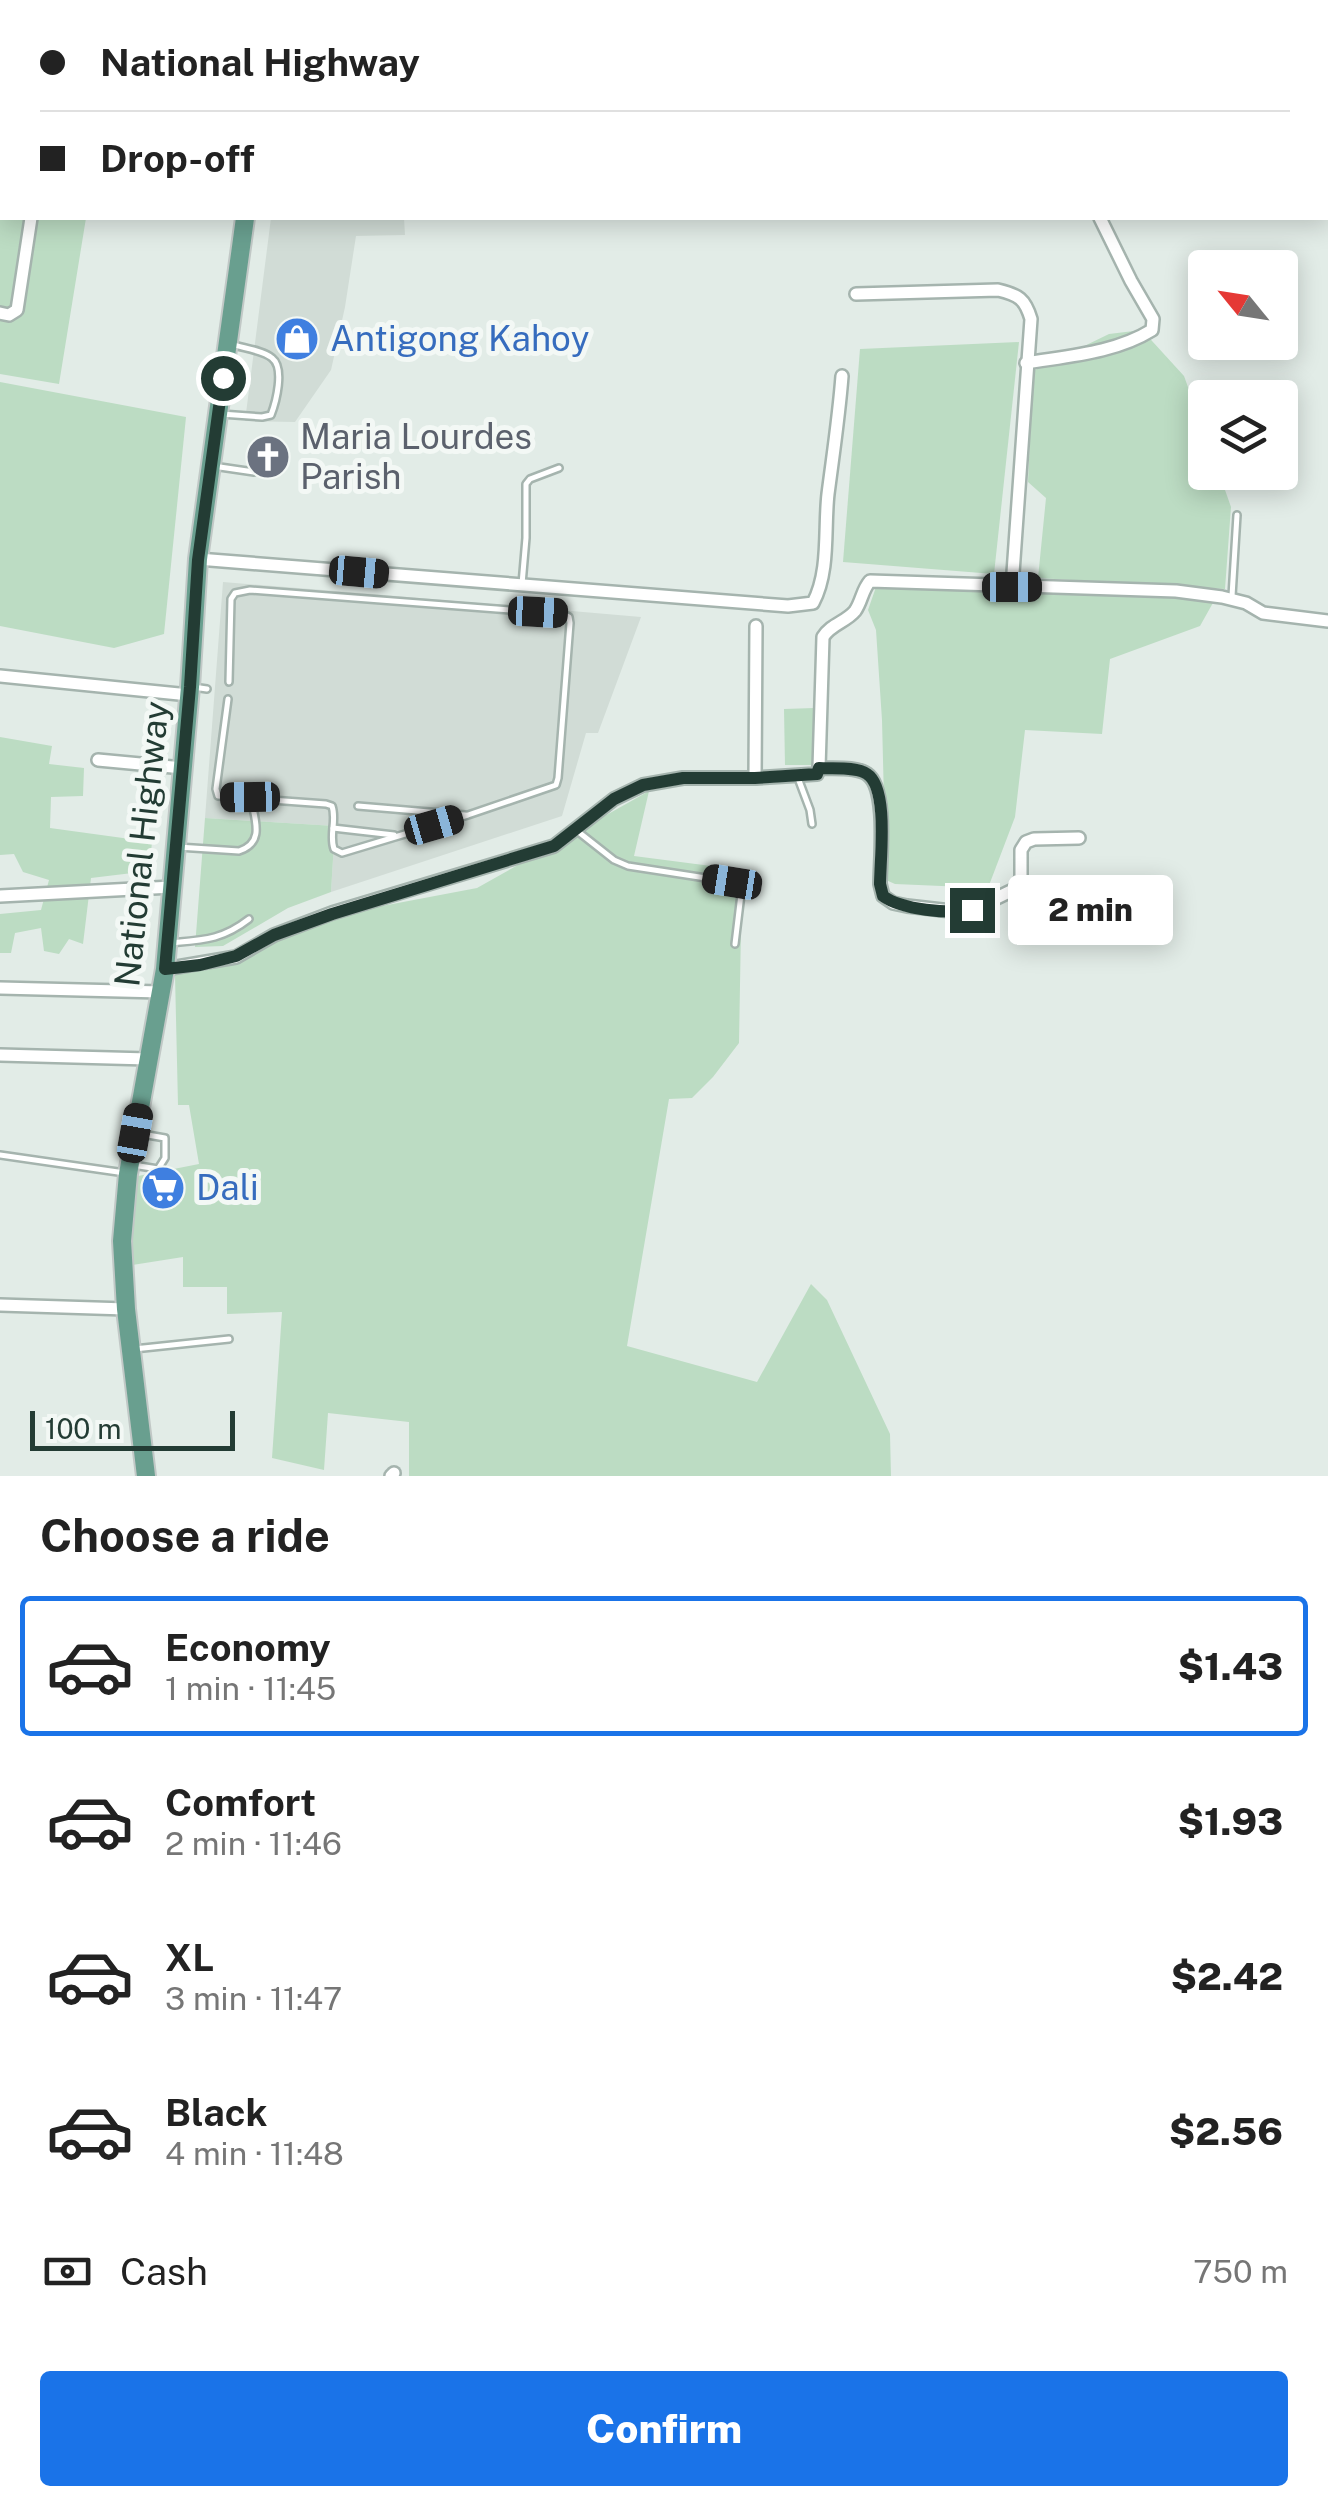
<!DOCTYPE html>
<meta charset="utf-8">
<style>
:root{--surface:#fff;--page:#f6f6f6;--text:#222;--muted:#767676;--line:#e0e0e0;--accent:#1a73e8}
body{margin:0;font-family:"Public Sans",sans-serif;background:var(--page);color:var(--text);height:100vh;display:flex;flex-direction:column;font-size:38px;white-space:nowrap}
*{box-sizing:border-box;margin:0}
p{font-size:32px;color:var(--muted)}
.icon{flex:none;width:55px;height:55px;fill:none;stroke:currentColor;stroke-width:2;stroke-linecap:round;stroke-linejoin:round}
.map{position:relative;height:1476px;overflow:hidden}
.details{display:flex;flex-direction:column;background:var(--surface);flex:1}
.details>*{flex:none}
.guide{position:absolute;left:0px;top:0px;width:1330px;height:220px;box-shadow:0 5px 25px #0003;display:grid;align-content:center;height:220px;padding:0 40px;background:var(--surface)}
.needle{width:65px;rotate:300deg}
.tools{position:absolute;left:1188px;top:250px;display:grid;gap:20px}
.tools a{display:grid;place-items:center;width:110px;height:110px;border-radius:10px;background:var(--surface);box-shadow:0 5px 25px #0003;font-size:50px}
.scale{position:absolute;left:30px;bottom:25px;width:205px;box-sizing:border-box;padding-left:10px;border:5px solid #233c34;border-top:0;font-size:28px;line-height:35px;white-space:nowrap;color:#233c34;-webkit-text-stroke:8px #f3f8f5;paint-order:stroke}
.end{position:absolute;width:45px;height:45px;margin:-22px;border:12px solid #233c34;background:#fff;box-shadow:0 0 0 5px #fff}
.from{border-radius:50%}
.bubble{position:absolute;height:70px;border-radius:10px;background:var(--surface);box-shadow:0 5px 25px #0003;font-size:32px;font-weight:800;line-height:70px;text-align:center}
.car{position:absolute;width:30px;height:60px;margin:-30px -15px;border-radius:12px;box-shadow:0 0 8px 2px #0007;background:linear-gradient(#222 24%,#8ab4d8 0 40%,#222 0 76%,#8ab4d8 0 86%,#222 0)}
.guide b{display:flex;align-items:center;gap:35px;height:95px;font-size:38px}
.guide b+b{border-top:2px solid var(--line)}
.guide i{width:25px;height:25px;background:var(--text)}
ul{padding:0;list-style:none}
li{display:flex;align-items:center;gap:30px;height:140px;margin:0 20px 15px;padding:0 20px;border:5px solid transparent;border-radius:10px}
li div{flex:1}
li b{display:block;font-size:38px}
li em{font-style:normal;font-weight:800}
li.selected{border-color:var(--accent)}
li>.icon{width:90px;height:90px;stroke-width:1.5}
h2{padding:0 40px;font-size:45px;line-height:120px}
.pay{display:flex;align-items:center;gap:25px;height:110px;padding:0 40px;font-size:38px}
.pay p{margin-inline-start:auto}
.action{display:flex;gap:20px;margin-top:auto;padding:20px 40px}
.action a{flex:1;height:115px;border-radius:10px;background:var(--accent);color:#fff;font-size:40px;font-weight:800;line-height:115px;text-align:center}
.map>svg:first-child{display:block}
.built{fill:#d1dcd6}
.green{fill:#bcdcc3}
.lines{fill:none;stroke-linecap:round;stroke-linejoin:round}
.service-casing{stroke:#a5b4ae;stroke-width:10}
.minor-casing{stroke:#a5b4ae;stroke-width:16}
.primary-casing{stroke:#c1c8c6;stroke-width:22}
.service{stroke:#fff;stroke-width:5}
.minor{stroke:#fff;stroke-width:11}
.primary{stroke:#699f8f;stroke-width:18}
.route{stroke:#233c34;stroke-width:12}
.labels{text-anchor:middle;stroke-width:10;stroke-linejoin:round;paint-order:stroke}
.shop-label{font-size:35px;fill:#366cbe;stroke:#f3f8f5;text-anchor:start}
.worship-label{font-size:35px;fill:#5b616d;stroke:#f3f8f5;text-anchor:start}
.street-label{font-size:35px;fill:#233c34;stroke:#f3f8f5}
</style>
<div class="map">
<svg width="1328" height="1476" viewBox="0 0 1328 1476">
<rect width="100%" height="100%" fill="#e2ece7"/>
<!-- built -->
<g class="built">
<path d="M 271,218 L 404,218 L 405,235 L 356,236 L 345,307 L 331,370 L 295,422 L 245,421 Z"/>
<path d="M 223,582 L 361,593 L 641,617 L 598,733 L 586,733 L 562,816 L 331,892 L 335,826 L 205,818 Z"/>
</g>
<!-- green -->
<g class="green">
<path d="M 0,59 L 2,59 L 2,218 L 86,218 L 59,384 L 0,374 Z"/>
<path d="M 1142,330 L 1184,376 L 1205,434 L 1205,472 L 1219,473 L 1231,507 L 1225,589 L 1038,578 L 1046,498 L 1028,482 L 1033,371 L 1109,334 Z"/>
<path d="M 1019,342 L 994,574 L 843,562 L 860,349 Z"/>
<path d="M 0,382 L 186,417 L 164,634 L 114,648 L 0,626 Z"/>
<path d="M 876,587 L 1127,595 L 1214,601 L 1200,626 L 1110,659 L 1102,734 L 1025,730 L 1015,817 L 988,888 L 895,884 L 886,880 L 882,720 L 876,630 L 868,610 Z"/>
<path d="M 814,708 L 814,765 L 785,765 L 784,709 Z"/>
<path d="M 0,737 L 52,746 L 49,764 L 84,768 L 83,796 L 51,797 L 50,828 L 152,842 L 149,871 L 91,878 L 83,944 L 69,939 L 59,954 L 44,951 L 41,928 L 15,933 L 11,953 L 0,953 L 0,914 L 41,910 L 49,880 L 23,872 L 14,854 L 0,855 Z"/>
<path d="M 649,791 L 634,856 L 742,870 L 739,1043 L 713,1077 L 692,1098 L 669,1099 L 627,1346 L 757,1382 L 811,1284 L 827,1300 L 890,1434 L 891,1476 L 409,1476 L 409,1422 L 328,1413 L 324,1470 L 272,1458 L 282,1312 L 227,1314 L 227,1287 L 183,1287 L 183,1257 L 126,1266 L 133,1177 L 199,1164 L 189,1105 L 178,1105 L 175,975 L 324,917 L 477,888 Z"/>
<path d="M 205,818 L 335,826 L 331,892 L 288,908 L 223,946 L 195,947 Z"/>
</g>
<g class="lines">
<defs>
<g id="service">
<path d="M 80,2 L 130,0"/>
<path d="M 0,3 L 2,3"/>
<path d="M 221,414 L 262,417 L 271,415 C 276,402 285,368 272,358 C 263,350 242,348 231,344"/>
<path d="M 213,466 L 254,472"/>
<path d="M 522,584 L 526,538 L 526,484 L 530,479 L 559,468"/>
<path d="M 1232,596 L 1237,515"/>
<path d="M 193,687 L 207,689"/>
<path d="M 228,699 L 216,789 L 218,796 L 326,804 L 332,806 C 337,820 329,835 334,849 L 342,853 L 468,815 L 556,785 L 558,778 L 570,623 L 569,617 L 563,614 L 250,590 L 235,593 L 231,599 L 229,682"/>
<path d="M 798,778 L 810,810 L 812,824"/>
<path d="M 358,806 L 465,815"/>
<path d="M 333,828 L 394,835"/>
<path d="M 576,830 L 614,860 L 628,866 L 732,882 L 742,886 L 735,944"/>
<path d="M 178,847 L 239,851 C 266,842 254,818 251,798"/>
<path d="M 1017,891 L 1045,914 L 1062,922"/>
<path d="M 1013,893 L 1020,913 L 1019,940"/>
<path d="M 170,943 C 203,940 222,940 249,919"/>
<path d="M 0,1155 L 125,1173"/>
<path d="M 133,1165 L 158,1169 L 165,1158 L 165,1138 L 142,1134"/>
<path d="M 134,1349 L 229,1339"/>
</g>
<g id="minor">
<path d="M 972,0 L 974,2"/>
<path d="M 0,42 L 2,42"/>
<path d="M 856,294 L 998,290 C 1019,295 1025,299 1031,319 L 1012,587"/>
<path d="M 0,313 L 9,315 L 17,310 L 31,218"/>
<path d="M 1026,363 C 1068,356 1115,353 1152,330 L 1153,319 L 1131,281 L 1100,218"/>
<path d="M 198,559 L 788,606 L 813,603 C 830,571 824,529 828,494 C 833,455 839,416 842,376"/>
<path d="M 0,676 L 189,695"/>
<path d="M 98,760 L 183,768"/>
<path d="M 819,768 C 832,769 856,766 867,774 C 888,788 880,860 880,884 L 883,896 L 893,903 L 907,906 L 960,912 L 972,910 L 1015,889 L 1021,878 L 1021,850 L 1026,842 L 1034,839 L 1079,838"/>
<path d="M 755,778 L 756,626"/>
<path d="M 0,896 L 172,887"/>
<path d="M 165,969 L 236,957 L 274,935 L 332,913 L 554,846 L 614,799 L 643,785 L 683,778 L 755,778 L 817,774 L 819,768 L 823,637 C 831,624 846,622 855,611 C 862,601 862,590 870,581 L 1176,591 L 1222,597 L 1246,603 L 1263,613 L 1328,621"/>
<path d="M 0,988 L 161,992"/>
<path d="M 0,1055 L 148,1059"/>
<path d="M 0,1305 L 126,1309"/>
<path d="M 391,1476 L 394,1473"/>
</g>
<g id="primary">
<path d="M 259,2 L 259,0"/>
<path d="M 146,1476 L 126,1309 L 122,1241 L 128,1174 L 165,969 L 190,687 L 198,559 L 245,218"/>
</g>
</defs>
<!-- service casing -->
<use href="#service" class="service-casing"/>
<!-- minor casing -->
<use href="#minor" class="minor-casing"/>
<!-- primary casing -->
<use href="#primary" class="primary-casing"/>
<!-- service -->
<use href="#service" class="service"/>
<!-- minor -->
<use href="#minor" class="minor"/>
<!-- primary -->
<use href="#primary" class="primary"/>
</g>
<g class="lines">
<!-- route -->
<path class="route" d="M 223,378 L 198,560 L 190,687 L 165,969 L 200,965 L 236,956 L 274,935 L 332,914 L 554,846 L 614,799 L 643,785 L 683,778 L 755,778 L 817,774 L 819,768 C 832,769 856,766 867,774 C 889,788 880,860 880,884 L 883,896 C 902,910 949,914 972,910"/>
</g>
<!-- icons -->
<defs>
<symbol id="shop-disc" viewBox="-11 -11 22 22"><circle r="9.5" fill="#3f7fe0" stroke="#f3f8f5"/><path d="M-5-2.5h2.3a2.7 3.5 0 0 1 5.4 0H5L5.5 6h-11ZM-1.5-2.5h3a1.5 2.3 0 0 0-3 0Z" fill="#fff"/></symbol>
<symbol id="church-disc" viewBox="-11 -11 22 22"><circle r="9.5" fill="#6b7280" stroke="#f3f8f5"/><path d="M-1.2-6h2.4v3.5h3.3v2.4h-3.3V6h-2.4V-.1h-3.3v-2.4h3.3Z" fill="#fff"/></symbol>
<symbol id="supermarket-disc" viewBox="-11 -11 22 22"><circle r="9.5" fill="#3f7fe0" stroke="#f3f8f5"/><path d="M-6-5.5h2.5l.6 2H6L4.5 2H-2.5L-4.4-4H-6ZM-1.5 3.2a1.3 1.3 0 1 0 .1 0ZM3 3.2a1.3 1.3 0 1 0 .1 0Z" fill="#fff"/></symbol>
</defs>
<g fill-rule="evenodd">
<use href="#shop-disc" x="272" y="314" width="50" height="50"/>
<use href="#church-disc" x="243" y="432" width="50" height="50"/>
<use href="#supermarket-disc" x="138" y="1163" width="50" height="50"/>
</g>
<g class="labels">
<!-- shop labels -->
<g class="shop-label">
<text x="330" y="351">Antigong Kahoy</text>
<text x="196" y="1200">Dali</text>
</g>
<!-- worship labels -->
<g class="worship-label">
<text x="300" y="449">Maria Lourdes<tspan x="300" dy="40">Parish</tspan></text>
</g>
<!-- street labels -->
<g class="street-label">
<text transform="translate(142 844) rotate(-84)" y="12">National Highway</text>
</g>
</g>
</svg>
<div class="tools">
<a><svg class="needle" viewBox="-14 -14 28 28"><path d="M0-13l5 13h-10z" fill="#e53935"/><path d="M0 13l5-13h-10z" fill="#767676"/></svg></a>
<a><svg class="icon" aria-label="layers" viewBox="0 0 24 24"><path d="M12 4l9 5-9 5-9-5zM3 14l9 5 9-5"/></svg></a>
</div>
<div class="scale">100 m</div>
<i class="end from" style="left:223px;top:378px"></i>
<i class="end" style="left:972px;top:910px"></i>
<div class="bubble" style="left:1008px;top:875px;width:165px">2 min</div>
<i class="car" style="left:359px;top:572px;rotate:95deg"></i>
<i class="car" style="left:1012px;top:587px;rotate:90deg"></i>
<i class="car" style="left:538px;top:612px;rotate:93deg"></i>
<i class="car" style="left:250px;top:797px;rotate:269deg"></i>
<i class="car" style="left:434px;top:825px;rotate:74deg"></i>
<i class="car" style="left:732px;top:882px;rotate:279deg"></i>
<i class="car" style="left:135px;top:1133px;rotate:10deg"></i>
<div class="guide">
<b><i class="from"></i>National Highway</b>
<b><i></i>Drop-off</b>
</div>
</div>
<section class="details">
<h2>Choose a ride</h2>
<ul>
<li class="selected"><svg class="icon" aria-label="car" viewBox="0 0 24 24"><path d="M5 17H2v-5l4-1 3-4h7l3 4 3 1v5h-3M9 17h6M6 11h13"/><circle cx="7" cy="17" r="2"/><circle cx="17" cy="17" r="2"/></svg><div><b>Economy</b><p>1 min · 11:45</p></div><em>$1.43</em></li>
<li><svg class="icon" aria-label="car" viewBox="0 0 24 24"><path d="M5 17H2v-5l4-1 3-4h7l3 4 3 1v5h-3M9 17h6M6 11h13"/><circle cx="7" cy="17" r="2"/><circle cx="17" cy="17" r="2"/></svg><div><b>Comfort</b><p>2 min · 11:46</p></div><em>$1.93</em></li>
<li><svg class="icon" aria-label="car" viewBox="0 0 24 24"><path d="M5 17H2v-5l4-1 3-4h7l3 4 3 1v5h-3M9 17h6M6 11h13"/><circle cx="7" cy="17" r="2"/><circle cx="17" cy="17" r="2"/></svg><div><b>XL</b><p>3 min · 11:47</p></div><em>$2.42</em></li>
<li><svg class="icon" aria-label="car" viewBox="0 0 24 24"><path d="M5 17H2v-5l4-1 3-4h7l3 4 3 1v5h-3M9 17h6M6 11h13"/><circle cx="7" cy="17" r="2"/><circle cx="17" cy="17" r="2"/></svg><div><b>Black</b><p>4 min · 11:48</p></div><em>$2.56</em></li>
</ul>
<div class="pay"><svg class="icon" aria-label="cash" viewBox="0 0 24 24"><path d="M3 7h18v10H3z"/><circle cx="12" cy="12" r="2"/></svg>Cash<p>750 m</p></div>
<div class="action"><a>Confirm</a></div>
</section>
